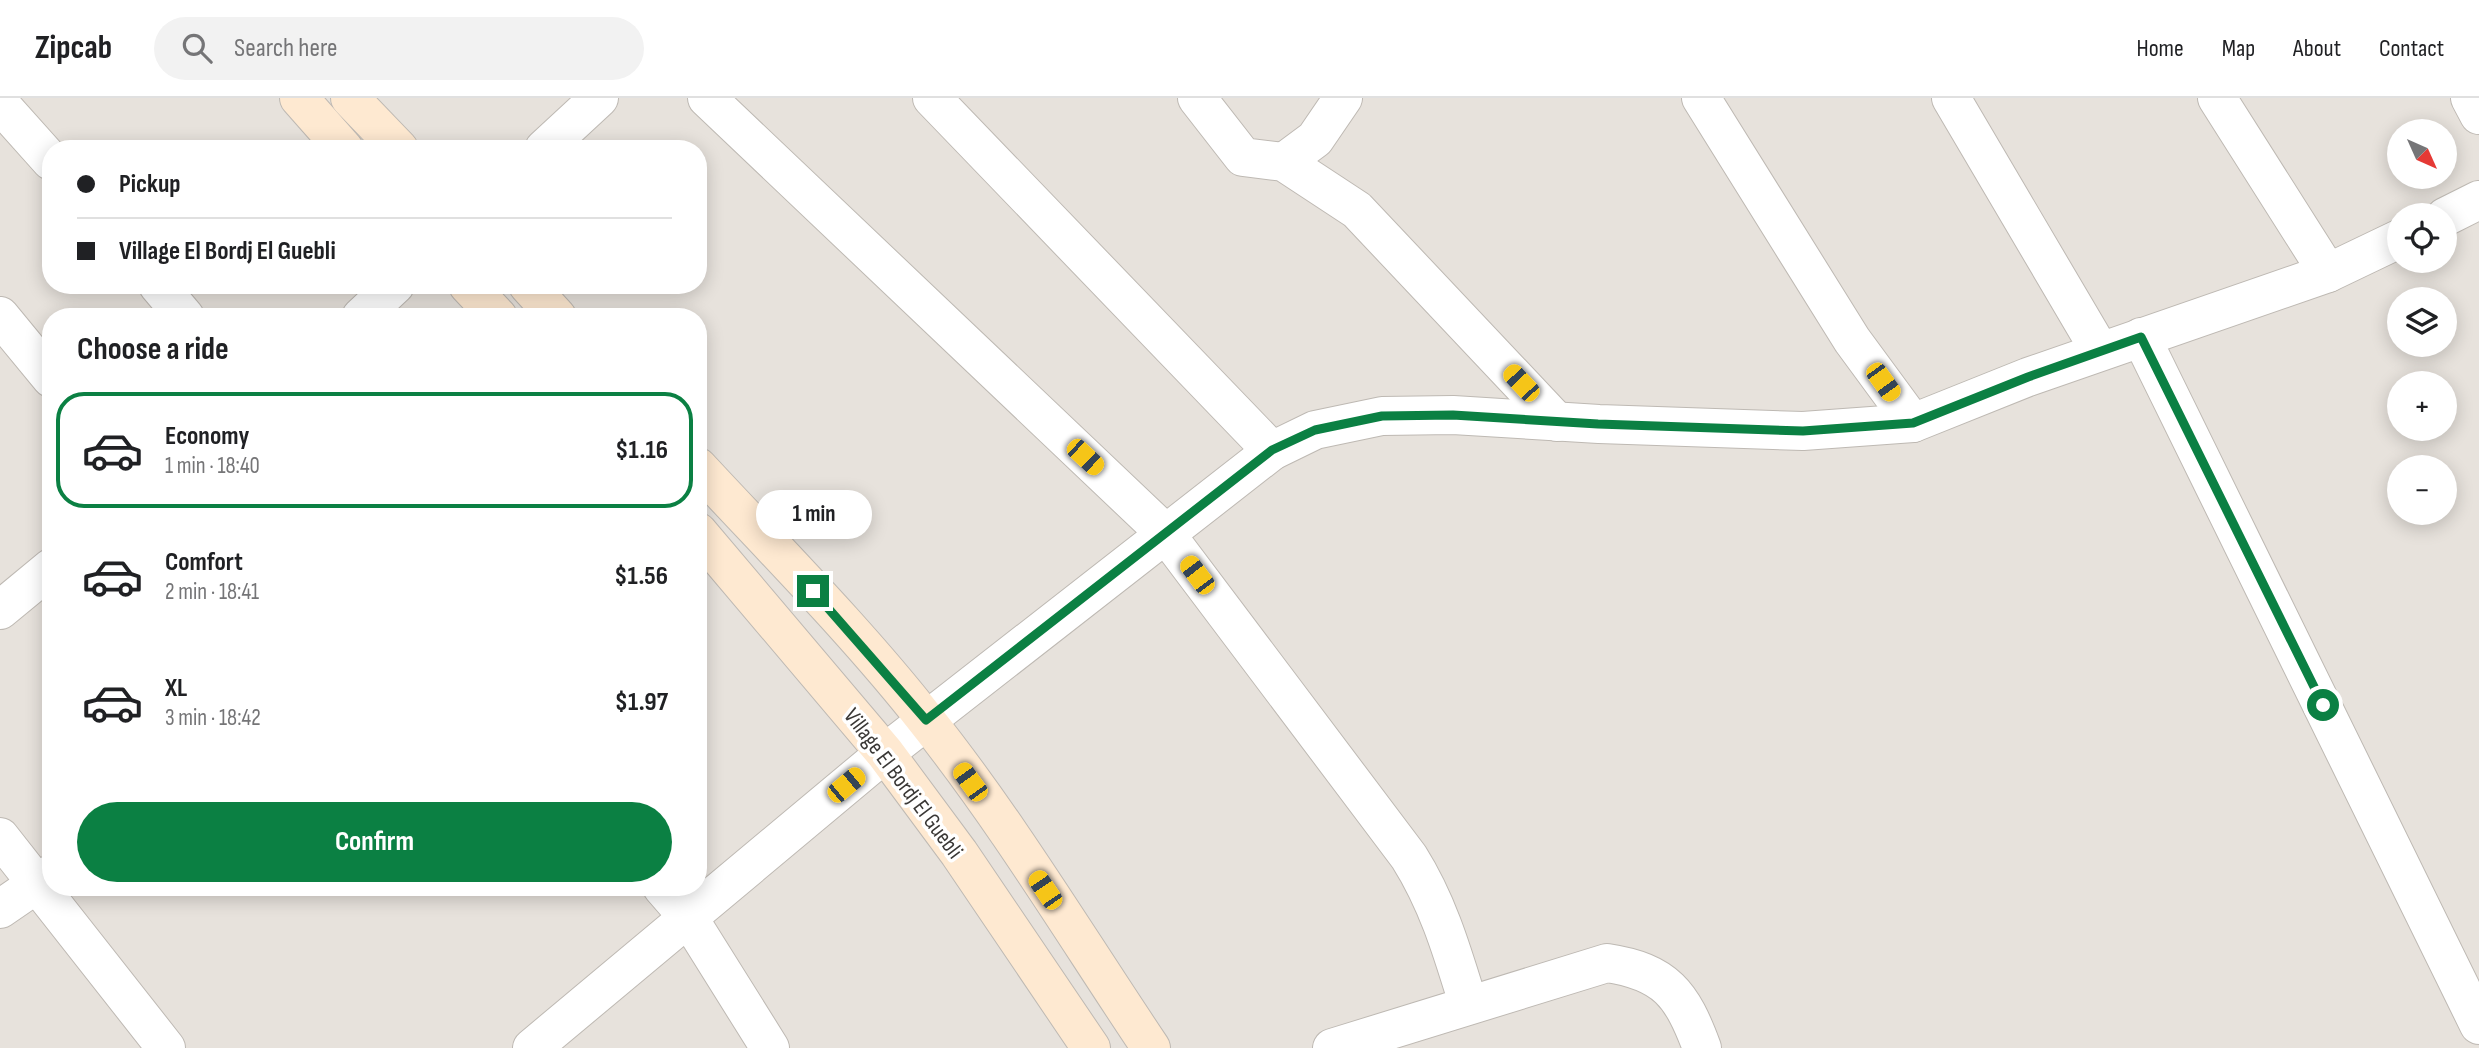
<!DOCTYPE html>
<meta charset="utf-8">
<style>
:root{--surface:#fff;--page:#f2f2f2;--text:#202124;--muted:#757577;--line:#e0e0e0;--accent:#0b8043}
body{margin:0;font-family:"Sofia Sans Condensed",sans-serif;background:var(--page);color:var(--text);height:100vh;display:flex;flex-direction:column;font-size:26px;white-space:nowrap}
*{box-sizing:border-box;margin:0}
p{font-size:23px;color:var(--muted)}
.icon{flex:none;width:38px;height:38px;fill:none;stroke:currentColor;stroke-width:2;stroke-linecap:round;stroke-linejoin:round}
.map{position:relative;flex:1;overflow:hidden}
.panel{position:absolute;left:42px;top:210px;width:665px;height:588px;display:flex;flex-direction:column;background:var(--surface);border-radius:28px;box-shadow:0 4px 18px #0003}
.panel>*{flex:none}
.top-card{position:absolute;left:42px;top:42px;width:665px;height:154px;border-radius:28px;box-shadow:0 4px 18px #0003;display:grid;align-content:center;height:154px;padding:0 35px;background:var(--surface)}
.needle{width:46px;rotate:135deg}
.controls{position:absolute;left:2387px;top:21px;display:grid;gap:14px}
.controls a{display:grid;place-items:center;width:70px;height:70px;border-radius:50%;background:var(--surface);box-shadow:0 4px 18px #0003;font-size:35px}
.end{position:absolute;width:32px;height:32px;margin:-16px;border:9px solid #0b8043;background:#fff;box-shadow:0 0 0 4px #fff}
.from{border-radius:50%}
.bubble{position:absolute;height:49px;border-radius:24px;background:var(--surface);box-shadow:0 4px 18px #0003;font-size:23px;font-weight:700;line-height:49px;text-align:center}
.car{position:absolute;width:21px;height:42px;margin:-21px -10px;border-radius:9px;box-shadow:0 0 5px 2px #0007;background:linear-gradient(#f5c518 24%,#345 0 40%,#f5c518 0 76%,#345 0 86%,#f5c518 0)}
.top-card b{display:flex;align-items:center;gap:24px;height:66px;font-size:26px}
.top-card b+b{border-top:2px solid var(--line)}
.top-card i{width:18px;height:18px;background:var(--text)}
ul{padding:0;list-style:none}
li{display:flex;align-items:center;gap:21px;height:116px;margin:0 14px 10px;padding:0 21px;border:4px solid transparent;border-radius:28px}
li div{flex:1}
li b{display:block;font-size:26px}
li em{font-style:normal;font-weight:700}
li.current{border-color:var(--accent)}
li>.icon{width:63px;height:63px;stroke-width:1.5}
h2{padding:0 35px;font-size:32px;line-height:84px}
.primary-button{display:flex;gap:14px;margin-top:auto;padding:14px 35px}
.primary-button a{flex:1;height:80px;border-radius:42px;background:var(--accent);color:#fff;font-size:28px;font-weight:700;line-height:80px;text-align:center}
header{display:flex;align-items:center;gap:42px;box-sizing:border-box;height:98px;padding:0 35px;background:var(--surface);border-bottom:2px solid var(--line)}
header strong{font-size:33px}
nav{display:flex;gap:38px;margin-inline-start:auto;font-size:24px}
.search{width:490px;height:63px;background:var(--page);display:flex;align-items:center;gap:18px;box-sizing:border-box;padding:0 24px;border-radius:38px;color:var(--muted);font-size:26px}
.map>svg:first-child{display:block}
.lines{fill:none;stroke-linecap:round;stroke-linejoin:round}
.minor-casing{stroke:#beb9b3;stroke-width:40}
.secondary-casing{stroke:#beb9b3;stroke-width:40}
.minor{stroke:#fff;stroke-width:38}
.secondary{stroke:#fee9d1;stroke-width:38}
.route{stroke:#0b8043;stroke-width:9}
.labels{text-anchor:middle;stroke-width:7;stroke-linejoin:round;paint-order:stroke}
.street-label{font-size:23px;fill:#3a3836;stroke:#fff}
</style>
<header>
<strong>Zipcab</strong>
<div class="search"><svg class="icon" aria-label="search" viewBox="0 0 24 24"><circle cx="10" cy="10" r="6"/><path d="M15 15l6 6"/></svg>Search here</div>
<nav><a>Home</a><a>Map</a><a>About</a><a>Contact</a></nav>
</header>
<div class="map">
<svg width="2479" height="950" viewBox="0 0 2479 950">
<rect width="100%" height="100%" fill="#e7e2dc"/>
<g class="lines">
<defs>
<g id="minor">
<path d="M 707,0 L 1165,435 L 1409,759 C 1438,805 1452,853 1468,905"/>
<path d="M 932,0 L 1272,353"/>
<path d="M 1197,0 L 1243,59 L 1284,64 L 1357,112 L 1557,324"/>
<path d="M 1701,0 L 1852,242 L 1913,325"/>
<path d="M 1951,0 L 2100,253"/>
<path d="M 2217,0 L 2328,175"/>
<path d="M 2470,0 L 2479,17"/>
<path d="M 0,6 L 51,63"/>
<path d="M 544,51 L 599,0"/>
<path d="M 1284,64 L 1315,41 L 1343,0"/>
<path d="M 2445,119 L 2479,102"/>
<path d="M 158,187 L 185,219"/>
<path d="M 0,218 L 51,280"/>
<path d="M 361,219 L 395,187"/>
<path d="M 2141,239 L 2479,927"/>
<path d="M 0,512 L 51,470"/>
<path d="M 0,739 L 166,950"/>
<path d="M 662,789 L 688,819 L 770,950"/>
<path d="M 0,811 L 51,776"/>
<path d="M 532,950 L 885,655 L 1272,353 L 1315,332 L 1382,318 L 1453,317 L 1599,326 L 1803,333 L 1913,325 L 2028,279 L 2328,175 L 2399,141"/>
<path d="M 1332,950 L 1607,865 C 1666,874 1682,896 1702,950"/>
</g>
<g id="secondary">
<path d="M 299,0 L 344,51"/>
<path d="M 350,0 L 399,51"/>
<path d="M 468,187 L 498,219"/>
<path d="M 528,187 L 557,219"/>
<path d="M 698,369 C 775,452 856,533 926,622 C 1008,725 1077,840 1151,950"/>
<path d="M 698,434 L 885,655 L 959,755 L 1091,950"/>
</g>
</defs>
<!-- minor casing -->
<use href="#minor" class="minor-casing"/>
<!-- secondary casing -->
<use href="#secondary" class="secondary-casing"/>
<!-- minor -->
<use href="#minor" class="minor"/>
<!-- secondary -->
<use href="#secondary" class="secondary"/>
</g>
<g class="lines">
<!-- route -->
<path class="route" d="M 813,493 L 926,622 L 1272,352 L 1315,332 L 1382,318 L 1453,317 L 1598,326 L 1803,333 L 1913,325 L 2028,279 L 2141,239 L 2323,607"/>
</g>
<g class="labels">
<!-- street labels -->
<g class="street-label">
<text transform="translate(904 685) rotate(53)" y="8">Village El Bordj El Guebli</text>
</g>
</g>
</svg>
<div class="controls">
<a><svg class="needle" viewBox="-14 -14 28 28"><path d="M0-13l5 13h-10z" fill="#e53935"/><path d="M0 13l5-13h-10z" fill="#757577"/></svg></a>
<a><svg class="icon" aria-label="locate" viewBox="0 0 24 24"><circle cx="12" cy="12" r="6"/><path d="M12 2v4M12 18v4M2 12h4M18 12h4"/></svg></a>
<a><svg class="icon" aria-label="layers" viewBox="0 0 24 24"><path d="M12 4l9 5-9 5-9-5zM3 14l9 5 9-5"/></svg></a>
<a>+</a>
<a>−</a>
</div>
<i class="end from" style="left:2323px;top:607px"></i>
<i class="end" style="left:813px;top:493px"></i>
<div class="bubble" style="left:756px;top:392px;width:116px">1 min</div>
<i class="car" style="left:1883px;top:284px;rotate:144deg"></i>
<i class="car" style="left:1521px;top:285px;rotate:317deg"></i>
<i class="car" style="left:1085px;top:359px;rotate:133deg"></i>
<i class="car" style="left:1197px;top:477px;rotate:323deg"></i>
<i class="car" style="left:970px;top:684px;rotate:324deg"></i>
<i class="car" style="left:846px;top:687px;rotate:50deg"></i>
<i class="car" style="left:1045px;top:792px;rotate:326deg"></i>
<div class="top-card">
<b><i class="from"></i>Pickup</b>
<b><i></i>Village El Bordj El Guebli</b>
</div>
<section class="panel">
<h2>Choose a ride</h2>
<ul>
<li class="current"><svg class="icon" aria-label="car" viewBox="0 0 24 24"><path d="M5 17H2v-5l4-1 3-4h7l3 4 3 1v5h-3M9 17h6M6 11h13"/><circle cx="7" cy="17" r="2"/><circle cx="17" cy="17" r="2"/></svg><div><b>Economy</b><p>1 min · 18:40</p></div><em>$1.16</em></li>
<li><svg class="icon" aria-label="car" viewBox="0 0 24 24"><path d="M5 17H2v-5l4-1 3-4h7l3 4 3 1v5h-3M9 17h6M6 11h13"/><circle cx="7" cy="17" r="2"/><circle cx="17" cy="17" r="2"/></svg><div><b>Comfort</b><p>2 min · 18:41</p></div><em>$1.56</em></li>
<li><svg class="icon" aria-label="car" viewBox="0 0 24 24"><path d="M5 17H2v-5l4-1 3-4h7l3 4 3 1v5h-3M9 17h6M6 11h13"/><circle cx="7" cy="17" r="2"/><circle cx="17" cy="17" r="2"/></svg><div><b>XL</b><p>3 min · 18:42</p></div><em>$1.97</em></li>
</ul>
<div class="primary-button"><a>Confirm</a></div>
</section>
</div>
